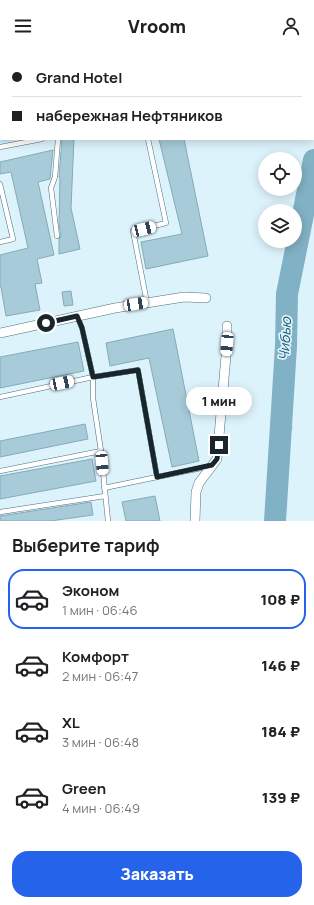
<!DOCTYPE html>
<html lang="ru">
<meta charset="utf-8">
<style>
:root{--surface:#fff;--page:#f2f2f2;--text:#202124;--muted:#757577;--line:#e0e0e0;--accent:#2563eb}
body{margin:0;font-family:Manrope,sans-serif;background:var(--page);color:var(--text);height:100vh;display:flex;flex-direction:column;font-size:15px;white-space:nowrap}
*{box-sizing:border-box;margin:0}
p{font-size:13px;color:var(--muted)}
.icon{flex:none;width:22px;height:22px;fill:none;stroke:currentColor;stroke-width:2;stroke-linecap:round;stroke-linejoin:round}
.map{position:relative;height:469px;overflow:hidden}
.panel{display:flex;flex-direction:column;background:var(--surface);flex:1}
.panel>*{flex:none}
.guide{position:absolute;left:0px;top:0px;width:314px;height:88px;box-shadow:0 2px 10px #0003;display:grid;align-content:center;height:88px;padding:0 12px;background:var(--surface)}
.controls{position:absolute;left:258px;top:100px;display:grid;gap:8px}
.controls a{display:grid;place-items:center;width:44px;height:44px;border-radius:50%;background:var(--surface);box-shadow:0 2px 10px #0003;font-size:20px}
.end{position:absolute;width:18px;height:18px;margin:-9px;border:5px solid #18262b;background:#fff;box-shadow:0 0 0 2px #fff}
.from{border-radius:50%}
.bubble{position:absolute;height:28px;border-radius:14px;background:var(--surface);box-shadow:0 2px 10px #0003;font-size:13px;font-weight:800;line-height:28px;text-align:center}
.car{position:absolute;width:12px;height:24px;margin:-12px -6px;border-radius:5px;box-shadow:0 0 3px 1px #0007;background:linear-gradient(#fff 24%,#345 0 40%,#fff 0 76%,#345 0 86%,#fff 0)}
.guide b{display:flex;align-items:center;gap:14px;height:38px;font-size:15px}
.guide b+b{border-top:1px solid var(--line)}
.guide i{width:10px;height:10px;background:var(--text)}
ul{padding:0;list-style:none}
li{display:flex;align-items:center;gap:12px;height:60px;margin:0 8px 6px;padding:0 4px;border:2px solid transparent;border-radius:16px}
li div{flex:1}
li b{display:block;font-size:15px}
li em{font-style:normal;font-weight:800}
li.active{border-color:var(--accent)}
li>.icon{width:36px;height:36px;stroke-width:1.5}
h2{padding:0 12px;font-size:18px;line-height:48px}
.button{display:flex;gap:8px;margin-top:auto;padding:8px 12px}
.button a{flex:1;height:46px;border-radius:16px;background:var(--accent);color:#fff;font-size:16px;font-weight:800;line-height:46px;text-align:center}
header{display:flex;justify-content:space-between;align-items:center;height:52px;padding:0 12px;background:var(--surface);font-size:18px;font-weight:800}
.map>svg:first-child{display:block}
.built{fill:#bdebfd}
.green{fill:#e8caae}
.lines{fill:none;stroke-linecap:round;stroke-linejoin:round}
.river{stroke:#81b1c4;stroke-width:22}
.building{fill:#a7cbd9;stroke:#87aab8}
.service-casing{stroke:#4d6e7b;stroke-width:5.5}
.minor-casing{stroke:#4d6e7b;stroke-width:10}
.service{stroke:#fff;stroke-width:4.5}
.minor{stroke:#fff;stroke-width:9}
.route{stroke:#18262b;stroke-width:5}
.labels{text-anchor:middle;stroke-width:3.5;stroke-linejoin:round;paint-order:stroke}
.water-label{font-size:14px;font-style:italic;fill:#1b596e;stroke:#ddf3fb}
</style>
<header><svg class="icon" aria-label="menu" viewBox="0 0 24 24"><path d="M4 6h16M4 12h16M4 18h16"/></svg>Vroom<svg class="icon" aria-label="person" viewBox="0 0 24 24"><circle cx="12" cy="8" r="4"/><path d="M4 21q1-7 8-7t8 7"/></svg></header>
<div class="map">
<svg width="314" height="469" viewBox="0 0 314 469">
<rect width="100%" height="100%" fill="#ddf3fb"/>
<!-- built -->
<path class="built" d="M 0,0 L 54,1 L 1,1 L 1,87 L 20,87 L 0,91 Z"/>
<!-- green -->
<path class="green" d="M 287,359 L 293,376 L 286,385 L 282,372 Z"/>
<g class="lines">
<!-- river -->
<path class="river" d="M 275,469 L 286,294 L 287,242 L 314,108"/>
</g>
<!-- building -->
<g class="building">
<path d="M 62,87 L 74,87 L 71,156 L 80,197 L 59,202 L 59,187 L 61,184 L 59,172 L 60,125 L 59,125 Z"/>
<path d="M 159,87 L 184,87 L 208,204 L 146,217 L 141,190 L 182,182 Z"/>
<path d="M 53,98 L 50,127 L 38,130 L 54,203 L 37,207 L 42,231 L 35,232 L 40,258 L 6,264 L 1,235 L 0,235 L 0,203 L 28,196 L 11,120 L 0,122 L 0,110 Z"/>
<path d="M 71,239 L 73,253 L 64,254 L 62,240 Z"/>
<path d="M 173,277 L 199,409 L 172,415 L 149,306 L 110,314 L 106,291 Z"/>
<path d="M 78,290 L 84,319 L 0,336 L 0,305 Z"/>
<path d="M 85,372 L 88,387 L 0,405 L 0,389 Z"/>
<path d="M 92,407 L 96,429 L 0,447 L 0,424 Z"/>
<path d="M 155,444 L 160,469 L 126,469 L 122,450 Z"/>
<path d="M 91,450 L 93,463 L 50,469 L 0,469 L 0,464 Z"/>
</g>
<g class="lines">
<defs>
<g id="service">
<path d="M 129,0 L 130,1"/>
<path d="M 242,0 L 242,1"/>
<path d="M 60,1 L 60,0"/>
<path d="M 0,95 L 42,87"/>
<path d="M 0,132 L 13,187 L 0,190"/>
<path d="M 57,184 L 51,136 L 55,125 L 58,87"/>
<path d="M 147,251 L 133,179 L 166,171 L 148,87"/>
<path d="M 77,264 L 82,276 L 93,325 L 93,346 L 101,399 L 108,469"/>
<path d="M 0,345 L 93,325 L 138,318 L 157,425 L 104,436"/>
<path d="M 0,419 L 101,399"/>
<path d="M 157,425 L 211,414"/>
<path d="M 0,460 L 105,444"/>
</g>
<g id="minor">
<path d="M 0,281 L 115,256 L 184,245 L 206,246"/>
<path d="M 195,469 L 196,440 L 199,431 L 217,407 L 227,292 L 227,274"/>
</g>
</defs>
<!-- service casing -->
<use href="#service" class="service-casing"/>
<!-- minor casing -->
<use href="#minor" class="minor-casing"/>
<!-- service -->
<use href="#service" class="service"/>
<!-- minor -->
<use href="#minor" class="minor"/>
</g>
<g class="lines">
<!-- route -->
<path class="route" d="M 46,271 L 77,264 L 82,276 L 93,325 L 138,318 L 157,425 L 212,413 L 217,407 L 219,393"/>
</g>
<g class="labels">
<!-- water labels -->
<g class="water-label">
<text transform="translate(285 287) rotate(-87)" y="5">Чибью</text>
</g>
</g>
</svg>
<div class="controls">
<a><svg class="icon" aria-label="locate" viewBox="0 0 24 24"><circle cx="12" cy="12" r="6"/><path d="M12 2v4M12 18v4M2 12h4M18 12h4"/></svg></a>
<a><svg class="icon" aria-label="layers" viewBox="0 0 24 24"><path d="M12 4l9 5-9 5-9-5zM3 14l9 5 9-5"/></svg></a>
</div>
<i class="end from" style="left:46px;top:271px"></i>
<i class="end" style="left:219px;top:393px"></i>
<div class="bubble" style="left:186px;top:335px;width:66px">1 мин</div>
<i class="car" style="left:144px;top:177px;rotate:76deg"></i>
<i class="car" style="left:136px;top:252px;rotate:81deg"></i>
<i class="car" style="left:227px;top:292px;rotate:185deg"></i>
<i class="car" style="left:62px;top:331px;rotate:78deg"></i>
<i class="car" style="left:102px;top:411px;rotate:175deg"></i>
<div class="guide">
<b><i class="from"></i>Grand Hotel</b>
<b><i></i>набережная Нефтяников</b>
</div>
</div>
<section class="panel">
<h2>Выберите тариф</h2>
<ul>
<li class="active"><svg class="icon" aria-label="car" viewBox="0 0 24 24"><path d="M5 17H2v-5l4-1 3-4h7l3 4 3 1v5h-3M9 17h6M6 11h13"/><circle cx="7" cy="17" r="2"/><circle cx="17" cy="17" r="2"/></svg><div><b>Эконом</b><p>1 мин · 06:46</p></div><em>108 ₽</em></li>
<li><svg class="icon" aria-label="car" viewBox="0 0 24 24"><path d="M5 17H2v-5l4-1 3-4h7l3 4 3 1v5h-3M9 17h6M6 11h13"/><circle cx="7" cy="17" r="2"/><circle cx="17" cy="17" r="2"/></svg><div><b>Комфорт</b><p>2 мин · 06:47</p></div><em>146 ₽</em></li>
<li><svg class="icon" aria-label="car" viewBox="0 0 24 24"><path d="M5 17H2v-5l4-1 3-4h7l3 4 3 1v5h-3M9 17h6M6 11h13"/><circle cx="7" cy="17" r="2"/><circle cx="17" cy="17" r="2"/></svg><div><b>XL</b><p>3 мин · 06:48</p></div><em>184 ₽</em></li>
<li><svg class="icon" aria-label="car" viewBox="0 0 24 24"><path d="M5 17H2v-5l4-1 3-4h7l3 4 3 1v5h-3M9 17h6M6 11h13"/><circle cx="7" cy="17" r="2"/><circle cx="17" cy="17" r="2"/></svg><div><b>Green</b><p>4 мин · 06:49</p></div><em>139 ₽</em></li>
</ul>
<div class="button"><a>Заказать</a></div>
</section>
